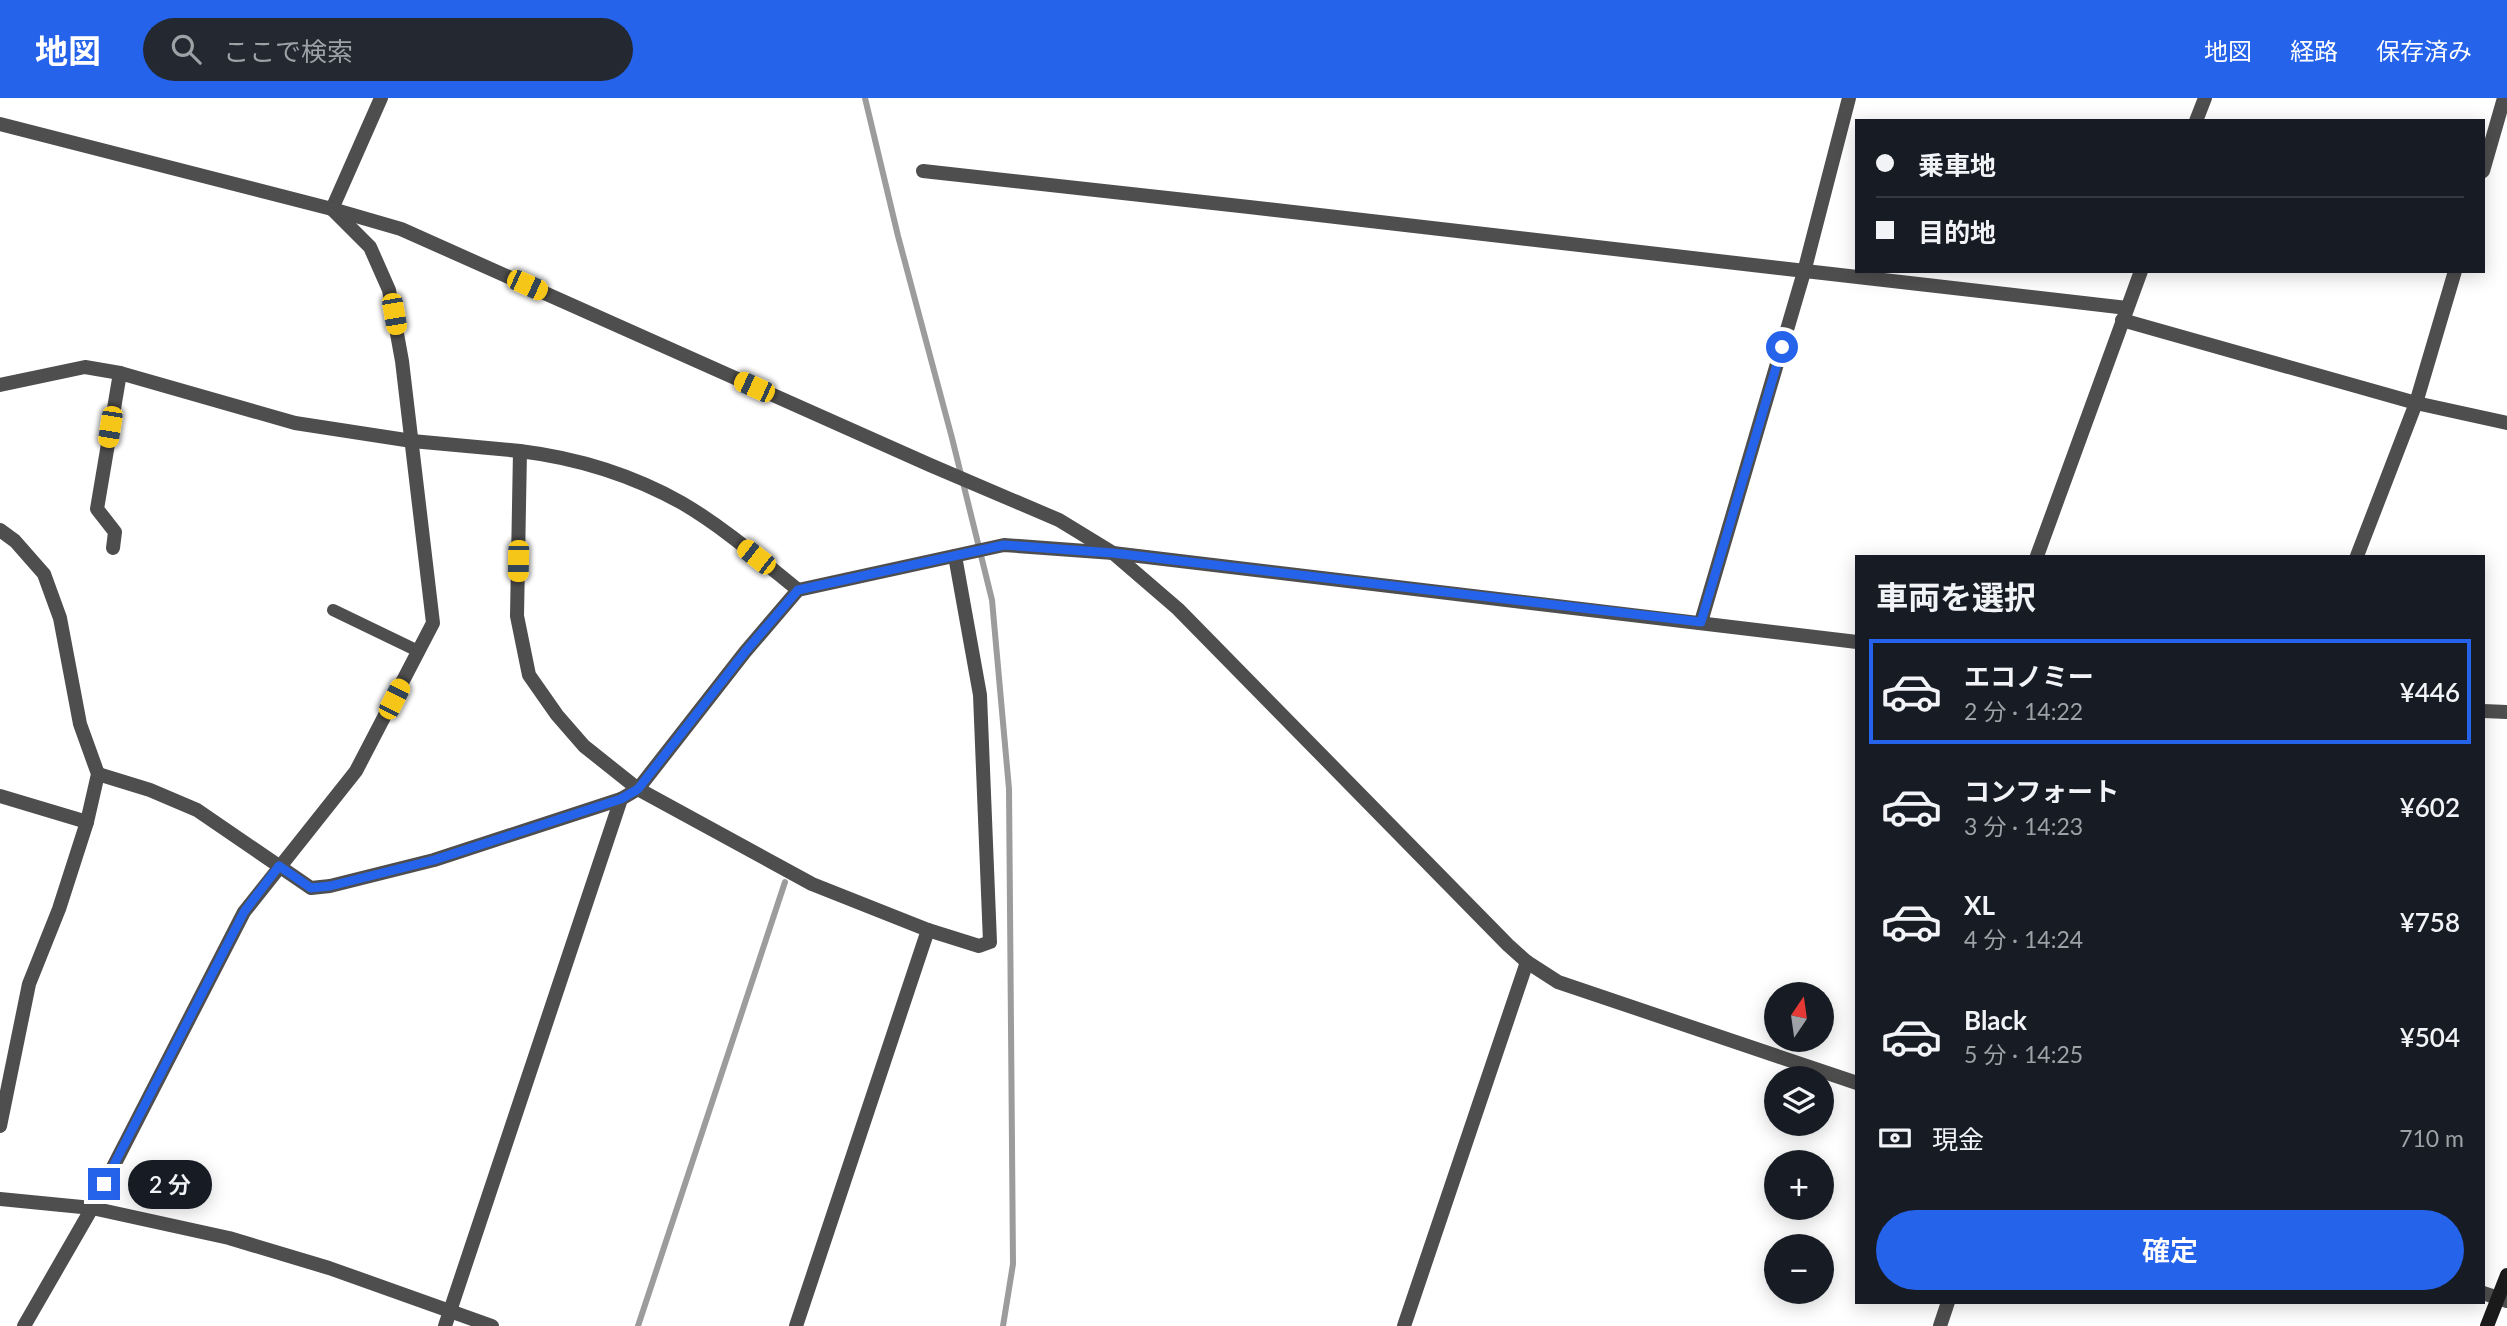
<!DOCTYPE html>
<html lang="ja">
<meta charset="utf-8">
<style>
:root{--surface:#171b24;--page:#242831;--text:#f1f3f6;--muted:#9ea1a6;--line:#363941;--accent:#2563eb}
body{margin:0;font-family:Lato,"Noto Sans JP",sans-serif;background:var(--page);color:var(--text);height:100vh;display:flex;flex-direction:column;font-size:26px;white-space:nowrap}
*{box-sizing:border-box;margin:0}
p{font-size:23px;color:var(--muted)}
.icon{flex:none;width:38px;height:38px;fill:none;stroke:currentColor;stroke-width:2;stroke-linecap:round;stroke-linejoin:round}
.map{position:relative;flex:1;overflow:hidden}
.details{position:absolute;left:1855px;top:457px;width:630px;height:749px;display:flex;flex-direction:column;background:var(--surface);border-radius:0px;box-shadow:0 4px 18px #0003}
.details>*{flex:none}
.hud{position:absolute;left:1855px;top:21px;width:630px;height:154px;border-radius:0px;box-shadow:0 4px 18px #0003;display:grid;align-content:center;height:154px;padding:0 21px;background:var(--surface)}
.needle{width:46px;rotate:13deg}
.controls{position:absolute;left:1764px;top:884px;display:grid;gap:14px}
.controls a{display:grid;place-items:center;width:70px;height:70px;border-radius:50%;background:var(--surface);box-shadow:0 4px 18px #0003;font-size:35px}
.end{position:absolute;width:32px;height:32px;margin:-16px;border:9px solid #2563eb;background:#fff;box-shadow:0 0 0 4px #fff}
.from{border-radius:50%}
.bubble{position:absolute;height:49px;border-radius:24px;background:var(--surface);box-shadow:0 4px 18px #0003;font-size:23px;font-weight:600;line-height:49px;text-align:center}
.car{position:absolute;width:21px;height:42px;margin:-21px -10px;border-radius:9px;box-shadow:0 0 5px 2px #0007;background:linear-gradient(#f5c518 24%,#345 0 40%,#f5c518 0 76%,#345 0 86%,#f5c518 0)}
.hud b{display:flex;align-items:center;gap:24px;height:66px;font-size:26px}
.hud b+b{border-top:2px solid var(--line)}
.hud i{width:18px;height:18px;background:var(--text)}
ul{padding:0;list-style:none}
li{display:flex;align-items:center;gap:21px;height:105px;margin:0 14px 10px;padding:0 7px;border:4px solid transparent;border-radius:0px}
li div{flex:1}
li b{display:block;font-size:26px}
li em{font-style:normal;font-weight:600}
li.current{border-color:var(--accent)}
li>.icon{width:63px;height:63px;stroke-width:1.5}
h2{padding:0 21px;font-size:32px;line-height:84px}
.pay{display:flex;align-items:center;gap:18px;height:77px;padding:0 21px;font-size:26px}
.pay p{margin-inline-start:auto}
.primary-button{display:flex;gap:14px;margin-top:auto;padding:14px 21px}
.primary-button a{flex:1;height:80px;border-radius:42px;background:var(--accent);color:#fff;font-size:28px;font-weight:600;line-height:80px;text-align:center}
header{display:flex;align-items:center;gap:42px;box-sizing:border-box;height:98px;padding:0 35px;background:var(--accent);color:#fff}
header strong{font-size:33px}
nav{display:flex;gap:38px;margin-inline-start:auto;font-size:24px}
.search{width:490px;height:63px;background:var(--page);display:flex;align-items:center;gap:18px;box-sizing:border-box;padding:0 24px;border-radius:38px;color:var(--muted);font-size:26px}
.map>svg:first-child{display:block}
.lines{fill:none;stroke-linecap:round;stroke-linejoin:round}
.stream{stroke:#9c9c9c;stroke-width:6}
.service{stroke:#4e4e4e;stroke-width:12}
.minor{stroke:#4e4e4e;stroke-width:14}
.tertiary{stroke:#4e4e4e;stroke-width:14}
.secondary{stroke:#1b1b1b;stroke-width:14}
.route{stroke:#2563eb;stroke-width:9}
</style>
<header>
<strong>地図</strong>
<div class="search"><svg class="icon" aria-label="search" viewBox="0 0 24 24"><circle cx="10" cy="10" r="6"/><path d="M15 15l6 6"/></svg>ここで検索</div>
<nav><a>地図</a><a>経路</a><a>保存済み</a></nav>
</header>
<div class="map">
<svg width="2507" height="1228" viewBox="0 0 2507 1228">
<rect width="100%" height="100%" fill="#fff"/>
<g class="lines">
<!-- stream -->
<g class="stream">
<path d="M 865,0 L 898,138 L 952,340 L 992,502 L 1009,691 L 1013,1166 L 1003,1228"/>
<path d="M 638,1228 L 785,784"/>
</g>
<!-- service -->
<path class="service" d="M 333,512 L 418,553"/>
<!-- minor -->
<g class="minor">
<path d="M 2196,23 L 2205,0"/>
<path d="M 923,73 L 1249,109 L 2127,210"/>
<path d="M 2483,73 L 2504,0"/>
<path d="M 2122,222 L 2416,305 L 2507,325"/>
<path d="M 0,287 L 85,269 L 120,275 L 295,325 L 412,343 L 520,353"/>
<path d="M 0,432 L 15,443 L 44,476 L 60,520 L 80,626 L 98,676 L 87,724 L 59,811 L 29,886 L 0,1028"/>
<path d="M 113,450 L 115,434 L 97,411 L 120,275"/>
<path d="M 2037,458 L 2141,173"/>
<path d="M 2357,458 L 2416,305 L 2455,173"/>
<path d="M 1701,524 L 1804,174 L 1849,0"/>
<path d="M 2483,613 L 2507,614"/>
<path d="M 98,676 L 150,692 L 197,712 L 311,790 L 330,788 L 434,762 L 621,701"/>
<path d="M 0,698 L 87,724"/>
<path d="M 928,832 L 979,848 L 990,844 L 980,597 L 955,458"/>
<path d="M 0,1101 L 92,1110 L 229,1140 L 329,1170 L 492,1228"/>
<path d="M 24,1228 L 92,1110 L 244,814 L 356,673 L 433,525 L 402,263 L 389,192 L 370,149 L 332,111 L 381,0"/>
<path d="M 445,1228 L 621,701 L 638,691 L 745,554 L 798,492 L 1004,447 L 1113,455 L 1857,544"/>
<path d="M 796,1228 L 928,832 L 812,786 L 638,691 L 584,648 L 557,617 L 529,577 L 517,518 L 520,353 C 577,360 632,377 682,405 C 723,429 761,462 798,492"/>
<path d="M 1404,1228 L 1527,864"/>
</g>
<!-- tertiary -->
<g class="tertiary">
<path d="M 0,26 L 332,111 L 401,131 L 930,367 L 1059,422 L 1113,455 L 1178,511 L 1508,847 L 1527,864 L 1558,884 L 1857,985"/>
<path d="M 2483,1195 L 2507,1203"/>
<path d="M 1940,1228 L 1948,1204"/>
</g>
<!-- secondary -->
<path class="secondary" d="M 2487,1228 L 2507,1177"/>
</g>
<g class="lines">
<!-- route -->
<path class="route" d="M 104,1086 L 244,814 L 279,768 L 311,790 L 330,788 L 434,762 L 621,701 L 638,691 L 745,554 L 798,492 L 1004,447 L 1113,455 L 1701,524 L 1782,249"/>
</g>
</svg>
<div class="controls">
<a><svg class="needle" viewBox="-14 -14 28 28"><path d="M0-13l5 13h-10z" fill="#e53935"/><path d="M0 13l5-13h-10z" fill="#9ea1a6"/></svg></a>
<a><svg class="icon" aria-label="layers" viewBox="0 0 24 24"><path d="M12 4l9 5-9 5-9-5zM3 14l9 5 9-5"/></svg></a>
<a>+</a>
<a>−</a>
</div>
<i class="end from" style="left:1782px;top:249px"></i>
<i class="end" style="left:104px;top:1086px"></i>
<div class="bubble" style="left:128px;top:1062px;width:84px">2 分</div>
<i class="car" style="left:527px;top:187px;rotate:114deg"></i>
<i class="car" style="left:394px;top:216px;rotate:170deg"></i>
<i class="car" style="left:754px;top:289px;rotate:294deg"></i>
<i class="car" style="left:110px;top:329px;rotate:189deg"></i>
<i class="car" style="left:756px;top:459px;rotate:308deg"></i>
<i class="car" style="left:518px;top:463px;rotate:181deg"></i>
<i class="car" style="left:394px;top:601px;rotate:27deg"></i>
<div class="hud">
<b><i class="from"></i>乗車地</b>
<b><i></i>目的地</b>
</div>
<section class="details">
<h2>車両を選択</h2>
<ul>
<li class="current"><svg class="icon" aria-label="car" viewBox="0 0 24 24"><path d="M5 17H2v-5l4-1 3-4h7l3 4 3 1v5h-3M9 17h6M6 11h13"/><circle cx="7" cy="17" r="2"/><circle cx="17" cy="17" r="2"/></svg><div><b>エコノミー</b><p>2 分 · 14:22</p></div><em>¥446</em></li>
<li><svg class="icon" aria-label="car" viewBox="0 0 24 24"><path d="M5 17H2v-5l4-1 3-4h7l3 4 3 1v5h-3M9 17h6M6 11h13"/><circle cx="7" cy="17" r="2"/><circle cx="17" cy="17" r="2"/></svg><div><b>コンフォート</b><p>3 分 · 14:23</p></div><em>¥602</em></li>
<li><svg class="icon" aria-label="car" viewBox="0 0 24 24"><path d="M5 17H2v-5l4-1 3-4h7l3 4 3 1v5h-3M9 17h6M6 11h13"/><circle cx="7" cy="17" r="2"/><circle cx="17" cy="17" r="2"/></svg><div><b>XL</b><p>4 分 · 14:24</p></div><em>¥758</em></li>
<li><svg class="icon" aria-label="car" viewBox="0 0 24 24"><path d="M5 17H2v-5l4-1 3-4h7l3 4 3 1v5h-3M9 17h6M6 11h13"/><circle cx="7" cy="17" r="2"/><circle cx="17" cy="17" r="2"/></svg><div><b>Black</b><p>5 分 · 14:25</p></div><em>¥504</em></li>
</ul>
<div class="pay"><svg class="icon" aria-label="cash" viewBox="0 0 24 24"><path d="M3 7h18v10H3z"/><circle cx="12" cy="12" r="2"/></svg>現金<p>710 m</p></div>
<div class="primary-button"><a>確定</a></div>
</section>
</div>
